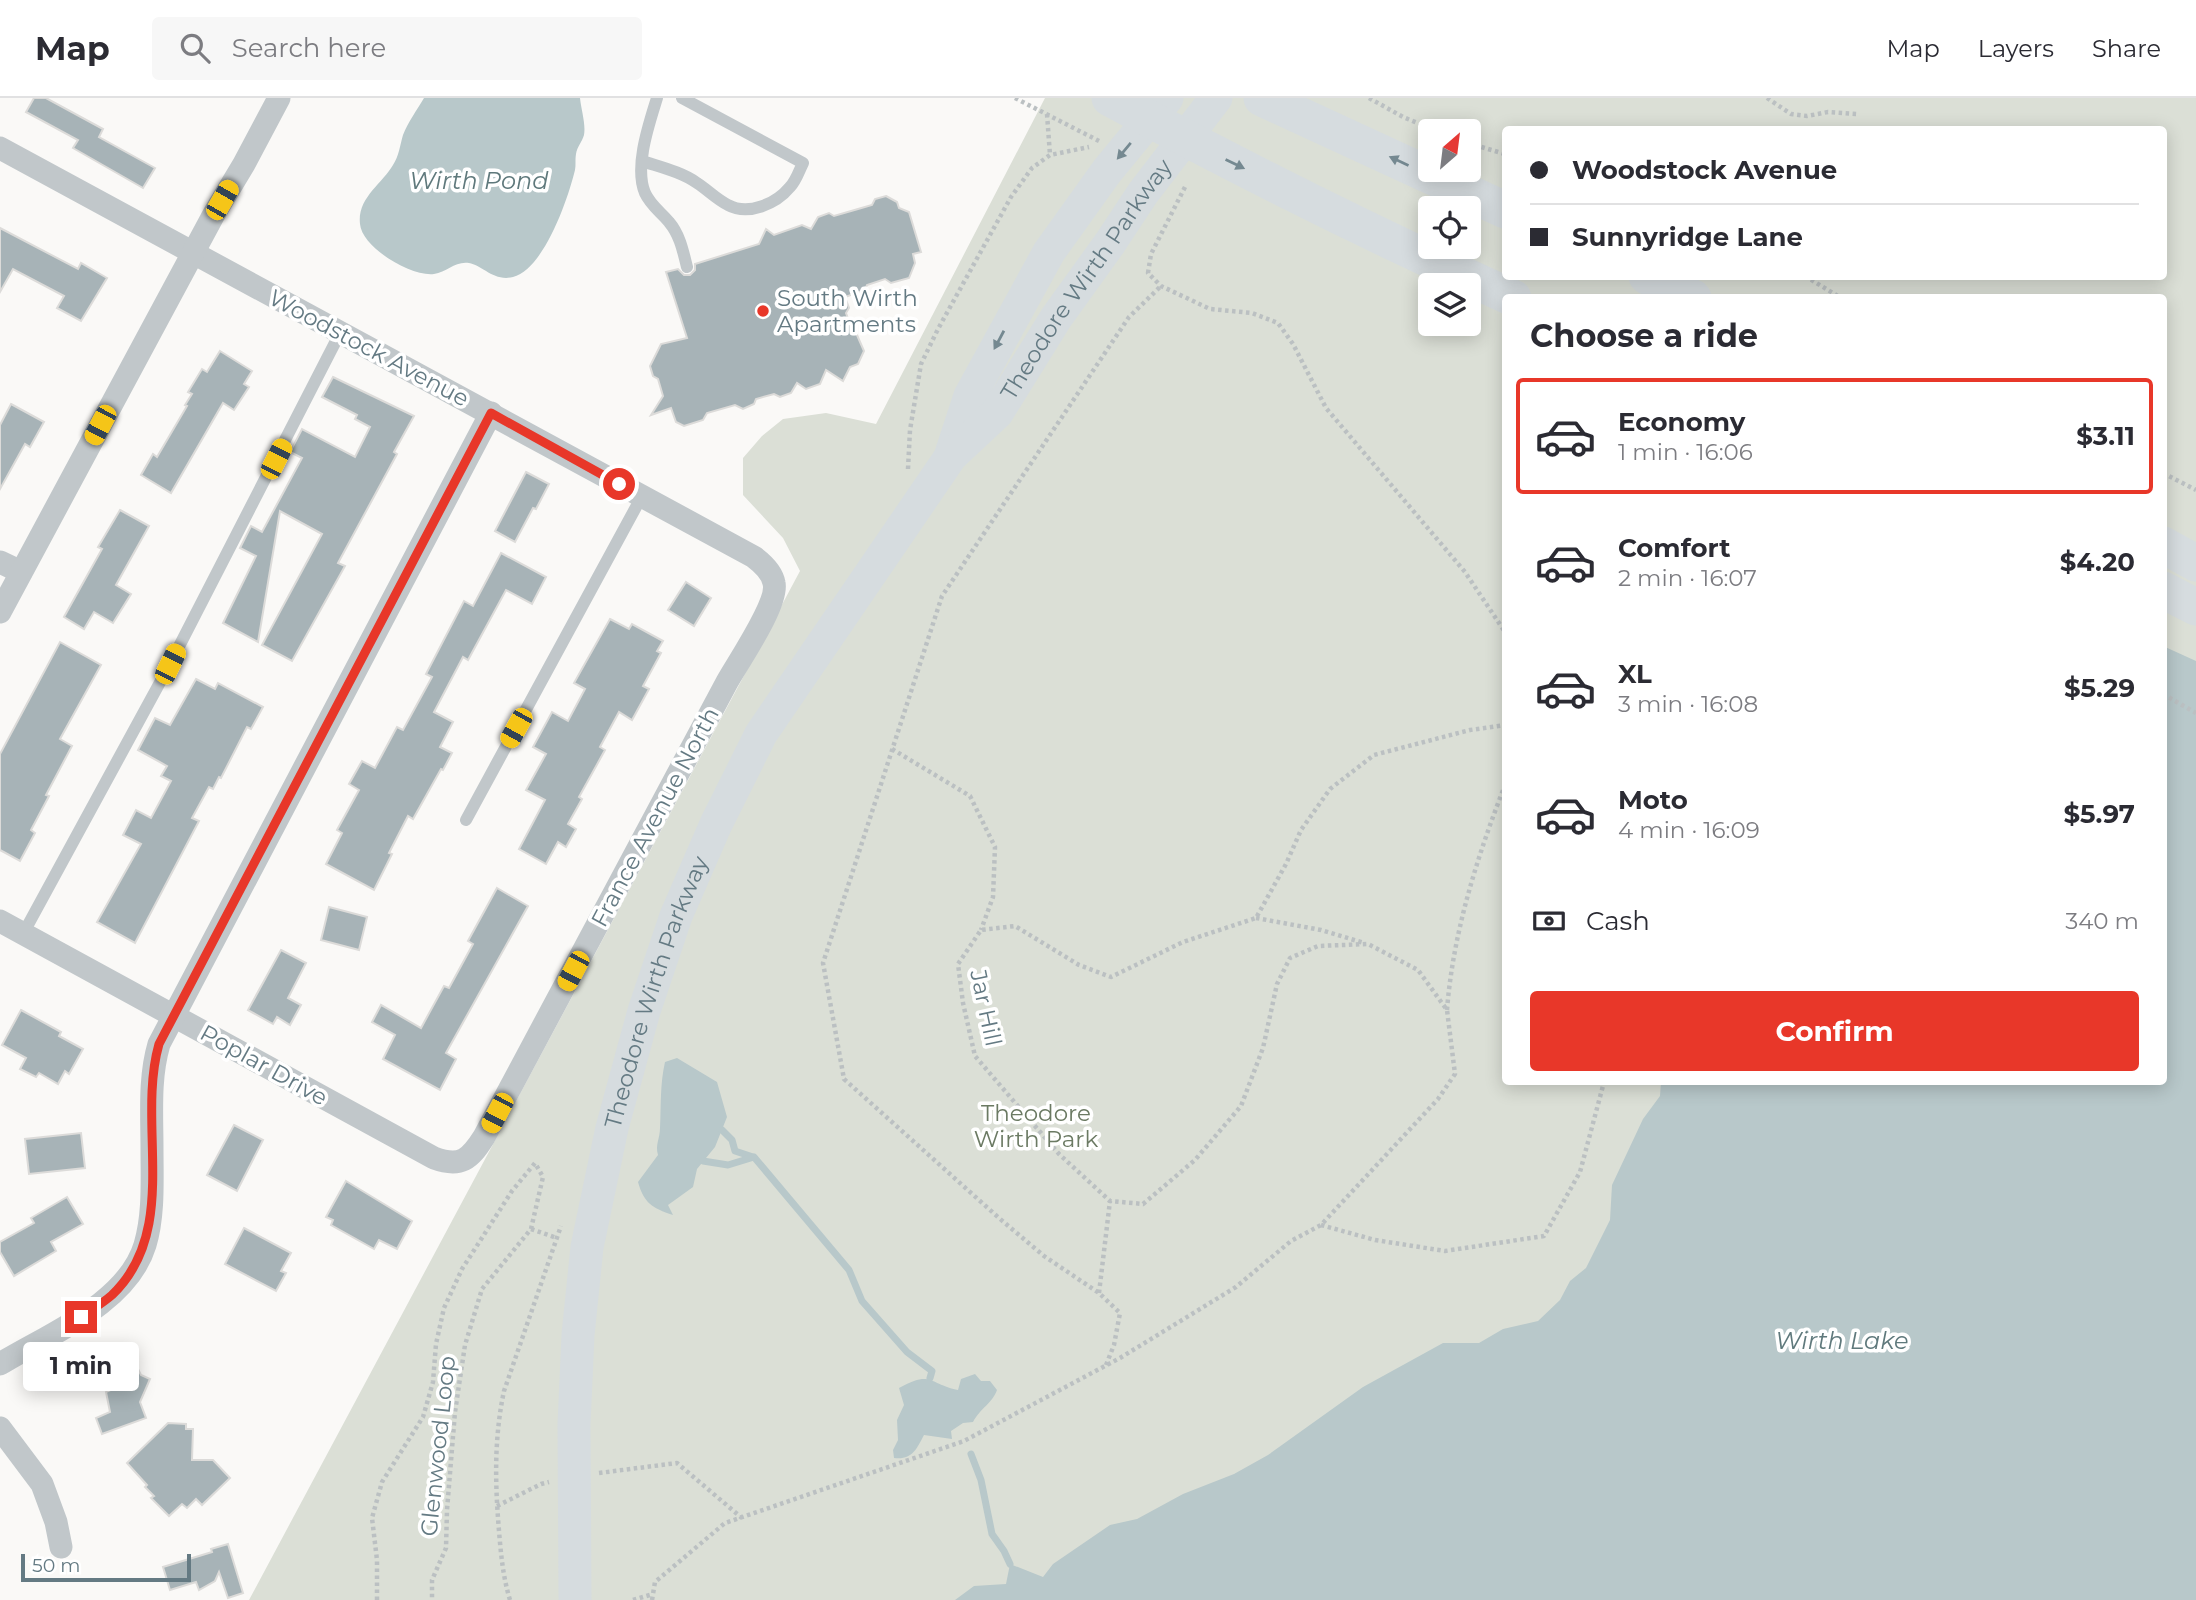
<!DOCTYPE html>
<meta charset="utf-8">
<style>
:root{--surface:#fff;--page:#f7f7f7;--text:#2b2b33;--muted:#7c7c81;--line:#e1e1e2;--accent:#e83729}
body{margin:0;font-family:Montserrat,sans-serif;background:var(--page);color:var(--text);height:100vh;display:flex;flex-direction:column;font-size:26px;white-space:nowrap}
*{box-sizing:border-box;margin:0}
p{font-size:23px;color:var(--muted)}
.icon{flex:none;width:38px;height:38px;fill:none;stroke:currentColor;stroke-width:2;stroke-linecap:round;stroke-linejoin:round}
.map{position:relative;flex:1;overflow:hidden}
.details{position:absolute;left:1502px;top:196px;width:665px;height:791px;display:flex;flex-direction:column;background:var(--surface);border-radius:7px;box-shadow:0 4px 18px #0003}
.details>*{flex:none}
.hud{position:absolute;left:1502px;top:28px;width:665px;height:154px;border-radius:7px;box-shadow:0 4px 18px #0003;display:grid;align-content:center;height:154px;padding:0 28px;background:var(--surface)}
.needle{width:46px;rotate:28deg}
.fabs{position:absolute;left:1418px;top:21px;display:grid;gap:14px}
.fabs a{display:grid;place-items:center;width:63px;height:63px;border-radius:7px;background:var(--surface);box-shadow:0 4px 18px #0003;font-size:35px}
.scale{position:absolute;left:21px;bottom:18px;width:170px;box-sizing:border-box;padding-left:7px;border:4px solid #647a83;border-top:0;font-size:19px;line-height:24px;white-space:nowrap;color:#647a83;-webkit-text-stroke:5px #fff;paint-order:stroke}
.end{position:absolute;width:32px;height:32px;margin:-16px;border:9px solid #e83729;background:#fff;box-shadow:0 0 0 4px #fff}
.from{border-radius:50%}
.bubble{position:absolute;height:49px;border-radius:7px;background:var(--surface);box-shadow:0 4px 18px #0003;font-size:23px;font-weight:700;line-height:49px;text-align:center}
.car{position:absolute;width:21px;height:42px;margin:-21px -10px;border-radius:9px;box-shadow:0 0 5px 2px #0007;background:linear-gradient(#f5c518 24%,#345 0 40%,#f5c518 0 76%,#345 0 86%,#f5c518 0)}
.hud b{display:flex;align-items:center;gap:24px;height:66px;font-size:26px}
.hud b+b{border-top:2px solid var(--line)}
.hud i{width:18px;height:18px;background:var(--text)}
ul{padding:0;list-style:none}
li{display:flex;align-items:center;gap:21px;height:116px;margin:0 14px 10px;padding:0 14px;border:4px solid transparent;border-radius:7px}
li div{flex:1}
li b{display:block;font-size:26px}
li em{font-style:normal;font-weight:700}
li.on{border-color:var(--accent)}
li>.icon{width:63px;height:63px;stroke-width:1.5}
h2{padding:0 28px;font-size:32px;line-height:84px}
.pay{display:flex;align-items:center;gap:18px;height:77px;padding:0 28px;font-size:26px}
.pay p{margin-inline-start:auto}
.action{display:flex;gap:14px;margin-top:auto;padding:14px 28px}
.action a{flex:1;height:80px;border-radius:7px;background:var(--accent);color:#fff;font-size:28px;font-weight:700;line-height:80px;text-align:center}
header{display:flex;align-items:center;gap:42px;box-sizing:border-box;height:98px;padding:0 35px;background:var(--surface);border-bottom:2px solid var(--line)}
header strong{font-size:33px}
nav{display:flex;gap:38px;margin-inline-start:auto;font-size:24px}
.search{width:490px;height:63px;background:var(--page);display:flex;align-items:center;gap:18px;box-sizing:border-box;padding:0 24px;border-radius:7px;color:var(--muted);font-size:26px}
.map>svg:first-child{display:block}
.green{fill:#dbdfd6;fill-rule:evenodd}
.water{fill:#b8c8ca}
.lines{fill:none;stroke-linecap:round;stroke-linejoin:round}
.stream{stroke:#b8c8ca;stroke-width:7}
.building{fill:#a7b3b7;stroke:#dcdbd9;stroke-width:2}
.path{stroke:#bbc0c2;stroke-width:4.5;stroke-dasharray:3.5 3.5;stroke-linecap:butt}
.lane{stroke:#c1c7ca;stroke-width:12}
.street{stroke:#c1c7ca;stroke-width:23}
.secondary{stroke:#d6dcdf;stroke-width:33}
.primary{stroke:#d6dcdf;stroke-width:37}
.oneway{fill:#758991}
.route{stroke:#e83729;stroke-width:9}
.poi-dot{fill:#e83729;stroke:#fff;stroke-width:2.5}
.labels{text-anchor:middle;stroke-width:7;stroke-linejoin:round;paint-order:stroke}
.street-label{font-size:23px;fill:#647a83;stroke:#fff}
.poi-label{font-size:23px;fill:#647a83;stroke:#fff;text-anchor:start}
.park-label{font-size:23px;fill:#6b7a63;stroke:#fff}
.water-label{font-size:24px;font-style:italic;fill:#5f797c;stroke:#fff}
</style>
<header>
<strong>Map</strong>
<div class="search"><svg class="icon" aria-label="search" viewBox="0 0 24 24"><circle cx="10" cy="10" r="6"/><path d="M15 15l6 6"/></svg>Search here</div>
<nav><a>Map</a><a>Layers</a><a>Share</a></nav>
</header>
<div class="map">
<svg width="2196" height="1502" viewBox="0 0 2196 1502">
<rect width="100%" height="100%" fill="#faf9f7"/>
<!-- green -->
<path class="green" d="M 1045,0 L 2196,0 L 2196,1502 L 249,1502 L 800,473 L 783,440 L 743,397 L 743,360 L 762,338 L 783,321 L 826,315 L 876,326 ZM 1505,32 L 2163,32 L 2163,178 L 1505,178 ZM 1430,33 L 1468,33 L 1468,72 L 1430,72 ZM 1430,110 L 1468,110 L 1468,149 L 1430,149 ZM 1430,187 L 1468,187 L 1468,226 L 1430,226 ZM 1505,200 L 2163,200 L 2163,984 L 1505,984 Z"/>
<!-- water -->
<g class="water">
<path d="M 424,0 L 580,0 C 581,11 586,26 584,37 C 582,44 577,49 576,56 C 575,62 576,67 575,72 C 568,101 544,171 513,179 C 494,184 482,167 469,165 C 455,163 447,174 434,176 C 412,179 362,150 360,126 C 357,100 382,86 393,67 C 399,58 400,47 403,37 C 408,24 417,12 424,0 Z"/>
<path d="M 2163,548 L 2196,563 L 2196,1502 L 955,1502 L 974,1488 L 1006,1486 L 1010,1466 L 1043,1479 L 1053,1466 L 1110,1427 L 1137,1421 L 1183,1396 L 1234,1376 L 1268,1357 L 1363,1289 L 1443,1245 L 1479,1245 L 1503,1231 L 1538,1223 L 1560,1202 L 1570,1183 L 1586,1170 L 1610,1122 L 1612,1087 L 1643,1021 L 1660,998 L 1661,984 L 2163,984 Z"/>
<path d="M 677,960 L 717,984 L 727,1019 L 715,1049 L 697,1071 L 693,1089 L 668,1107 L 673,1117 C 652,1110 644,1105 638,1084 L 658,1057 C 655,1046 660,1041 660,1030 C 661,1007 660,986 665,964 Z"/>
<path d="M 975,1276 L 981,1283 L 990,1283 L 997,1292 C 992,1306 981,1309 973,1324 L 963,1325 L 951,1333 L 952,1341 L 924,1337 C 916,1352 912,1362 894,1360 L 893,1352 L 898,1342 L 897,1322 L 904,1307 L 899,1290 C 932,1272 927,1285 958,1292 L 961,1281 Z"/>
</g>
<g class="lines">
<!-- stream -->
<g class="stream">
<path d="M 722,1032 L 732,1042 L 735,1053 L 753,1059"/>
<path d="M 703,1063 L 728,1067 L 754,1059 L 849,1172 L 862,1203 L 907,1254 L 932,1273 L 930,1280"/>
<path d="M 971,1356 L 981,1382 L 992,1436 L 1004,1453 L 1010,1466"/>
</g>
</g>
<!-- building -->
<g class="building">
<path d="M 34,0 L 46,0 L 103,31 L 99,39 L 155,70 L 143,90 L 73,50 L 78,42 L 26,14 Z"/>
<path d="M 886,98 L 897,104 L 899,110 L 909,114 L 921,154 L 913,156 L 915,165 L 909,180 L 891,185 L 885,181 L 867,187 L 865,192 L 845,199 L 849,210 L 846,215 L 853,234 L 857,237 L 864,253 L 858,266 L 850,269 L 843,283 L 826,272 L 820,286 L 806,291 L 797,285 L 791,295 L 780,299 L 774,296 L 756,301 L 754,306 L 743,311 L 735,307 L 707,315 L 703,322 L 684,328 L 676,324 L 671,310 L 651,317 L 663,298 L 658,281 L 653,278 L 650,268 L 661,246 L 687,240 L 666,174 L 678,171 L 684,177 L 690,177 L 695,172 L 695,166 L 759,146 L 766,131 L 774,137 L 802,127 L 811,131 L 818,119 L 829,115 L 834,118 L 858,111 L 872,107 L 875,101 Z"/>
<path d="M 0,130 L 78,171 L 81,165 L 107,180 L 81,223 L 57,210 L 64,198 L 13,171 L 0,194 Z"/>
<path d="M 220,253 L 252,273 L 244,286 L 249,289 L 234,312 L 223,305 L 171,395 L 141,377 L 153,356 L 157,359 L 187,308 L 185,307 L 192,296 L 188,294 L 202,271 L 207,274 Z"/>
<path d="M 333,279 L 414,318 L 394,354 L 397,356 L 338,465 L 345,468 L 292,563 L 262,547 L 322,436 L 280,413 L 258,544 L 223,525 L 256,458 L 240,450 L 251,428 L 262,434 L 302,360 L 290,354 L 302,331 L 355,359 L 370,329 L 355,321 L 357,317 L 322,299 Z"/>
<path d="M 11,306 L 44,324 L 30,349 L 25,346 L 0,391 L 0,327 Z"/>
<path d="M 526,374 L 549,386 L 536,411 L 533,410 L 515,444 L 495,433 Z"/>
<path d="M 120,412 L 149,428 L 116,487 L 131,496 L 113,525 L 94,514 L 84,531 L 64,519 L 102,451 L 98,449 Z"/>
<path d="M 501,455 L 546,479 L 532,506 L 506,492 L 468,562 L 463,559 L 434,614 L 453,624 L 440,649 L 452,655 L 443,672 L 441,671 L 413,721 L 408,718 L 389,755 L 392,756 L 374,792 L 326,766 L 342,735 L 337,732 L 359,692 L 349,686 L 362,663 L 375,670 L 397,629 L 403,632 L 432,579 L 426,576 L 464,503 L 473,508 Z"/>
<path d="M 686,484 L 711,500 L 694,528 L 668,512 Z"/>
<path d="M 610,521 L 629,531 L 632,526 L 663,543 L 657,553 L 661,555 L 643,588 L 649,591 L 632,622 L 619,614 L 600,649 L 605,652 L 579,699 L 582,701 L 568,726 L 576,731 L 566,749 L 558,744 L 546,766 L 519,751 L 545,702 L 526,692 L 546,656 L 533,649 L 552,614 L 568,623 L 585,591 L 574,585 Z"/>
<path d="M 60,544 L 101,567 L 60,641 L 72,648 L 46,697 L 49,698 L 31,732 L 35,735 L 20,763 L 0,752 L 0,656 Z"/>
<path d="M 196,581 L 215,591 L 218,585 L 263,609 L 251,631 L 247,629 L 221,680 L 219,679 L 213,691 L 209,689 L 192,720 L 199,723 L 135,845 L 97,824 L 141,746 L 123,737 L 136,712 L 151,720 L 171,683 L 161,678 L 167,668 L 138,652 L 155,620 L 170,627 Z"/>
<path d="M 497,790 L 528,808 L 446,955 L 456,961 L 440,992 L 383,961 L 395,937 L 372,924 L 381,907 L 421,930 L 444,888 L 449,890 L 473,846 L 468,843 Z"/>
<path d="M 329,809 L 367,819 L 359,852 L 321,842 Z"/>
<path d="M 281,852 L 306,865 L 288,900 L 301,907 L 290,927 L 277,919 L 273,926 L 248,912 Z"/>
<path d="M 21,912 L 61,934 L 59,938 L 83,951 L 69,976 L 65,973 L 58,986 L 39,975 L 36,979 L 20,971 L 26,960 L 2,947 Z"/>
<path d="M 234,1027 L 263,1042 L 237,1093 L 207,1077 Z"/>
<path d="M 81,1035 L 85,1070 L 29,1076 L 25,1041 Z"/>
<path d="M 346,1083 L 412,1123 L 397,1151 L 379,1142 L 374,1151 L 331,1127 L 333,1122 L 326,1119 Z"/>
<path d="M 67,1099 L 83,1126 L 51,1144 L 56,1153 L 14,1178 L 0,1154 L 0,1144 L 34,1125 L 31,1120 Z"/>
<path d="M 244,1130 L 291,1155 L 281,1173 L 286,1175 L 276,1193 L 225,1166 Z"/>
<path d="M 124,1270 L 133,1273 L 138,1271 L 141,1277 L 150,1281 L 140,1304 L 146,1320 L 102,1336 L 96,1320 L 110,1314 L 106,1294 L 115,1290 Z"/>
<path d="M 168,1325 L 186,1326 L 186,1331 L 193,1331 L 192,1362 L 213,1362 L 230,1380 L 202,1407 L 196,1401 L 187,1410 L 182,1406 L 169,1418 L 151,1400 L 154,1398 L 145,1389 L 147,1387 L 127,1365 Z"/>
<path d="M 228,1446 L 243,1495 L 228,1500 L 219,1474 L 215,1483 L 199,1492 L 196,1484 L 170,1492 L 163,1469 L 212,1454 L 211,1451 Z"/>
</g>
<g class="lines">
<!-- path -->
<g class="path">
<path d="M 1015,0 L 1099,43"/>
<path d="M 1369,0 L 1403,19 L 1437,33"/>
<path d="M 1767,0 L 1791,16 L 1807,18 L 1828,14 L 1857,16"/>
<path d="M 1047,16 L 1050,57"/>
<path d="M 1468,45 L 1505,56"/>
<path d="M 1185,89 L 1151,156 L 1148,175 L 1161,188 L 1210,211 L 1252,215 L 1278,225 L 1293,246 L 1326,310 L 1465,474 L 1505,534"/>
<path d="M 1805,178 L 1841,200"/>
<path d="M 908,371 L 910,332 L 921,266 L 938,231 L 1011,99 L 1032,70 L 1050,57 L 1089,49"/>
<path d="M 2163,375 L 2196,392"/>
<path d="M 2163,596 L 2196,615"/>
<path d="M 892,651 L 970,698 L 995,749 L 993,799 L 981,832"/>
<path d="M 1256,820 L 1321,832 L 1364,845"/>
<path d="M 1447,912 C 1453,835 1477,759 1505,687"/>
<path d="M 1321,1127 L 1375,1142 L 1445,1153 L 1544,1138 L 1580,1074 L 1604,984"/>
<path d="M 531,1131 L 557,1140"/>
<path d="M 1099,1195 L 1110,1103"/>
<path d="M 1106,1267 L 1114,1247 L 1120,1215 L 1099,1195 L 1044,1158 L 999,1120 L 844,981 L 823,865 L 942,498 L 1129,219 L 1161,188"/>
<path d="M 599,1375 L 677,1365 L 742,1420"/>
<path d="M 497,1408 L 541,1386 L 549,1384"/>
<path d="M 377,1502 L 377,1462 L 372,1420 L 382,1384 L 423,1319 L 433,1284 L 436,1246 L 444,1210 L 462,1171 L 512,1093 L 535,1065 L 543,1079 L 531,1131 L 482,1191 L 465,1247 L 455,1314 L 447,1412 L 446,1450 L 432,1482 L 432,1502"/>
<path d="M 510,1502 C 503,1479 501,1457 499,1433 C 495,1385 494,1340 504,1293 L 561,1128"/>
<path d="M 633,1502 L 653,1496"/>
<path d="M 652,1502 L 655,1484 L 725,1425 L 964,1343 L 1120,1260 L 1236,1189 L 1291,1143 L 1321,1127 L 1438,1001 L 1455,976 L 1447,912 L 1418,872 L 1368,846 L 1318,848 L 1290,860 L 1277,886 L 1263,950 L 1241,1008 L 1195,1062 L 1143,1106 L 1110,1103 L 1059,1056 L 975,958 L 963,905 L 958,866 L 981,832 L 1015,828 L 1079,867 L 1111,879 L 1183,844 L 1256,820 L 1286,766 L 1301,732 L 1330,691 L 1374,657 L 1470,632 L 1505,627"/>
</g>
<!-- lane -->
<g class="lane">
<path d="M 657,0 C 649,26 634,69 645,95 C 651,108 661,114 669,124 C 680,137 683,153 687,169"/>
<path d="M 642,63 C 660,69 682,74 697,85 C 708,92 716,101 728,107 C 748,118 776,106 790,89 C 796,83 799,73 803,65 L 682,0"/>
<path d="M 466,722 L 642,398"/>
<path d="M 23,836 L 170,566 L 340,235"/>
</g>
<!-- street -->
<g class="street">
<path d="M 0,50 L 754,459 C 762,465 772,474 774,485 C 779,505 738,564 727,584 L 484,1039 C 470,1061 461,1070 434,1060 L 0,823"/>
<path d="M 0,464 L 21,474"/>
<path d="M 0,514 L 214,116 L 244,66 L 279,0"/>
<path d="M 0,1266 C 49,1236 127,1206 145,1147 C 154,1117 152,1082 152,1051 C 152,1016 149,980 159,946 L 491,315"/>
<path d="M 0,1330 L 42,1386 L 56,1424 L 61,1449"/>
</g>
<!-- secondary -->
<g class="secondary">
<path d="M 951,356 L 970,298 L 1049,154 L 1107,73 L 1167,0"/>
<path id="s1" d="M 575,1502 L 574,1326 L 578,1237 L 587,1149 L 612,1030 L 644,913 L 676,818 L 716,726 L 761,636 L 951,358 L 997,315 L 1056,220 L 1110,145 L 1143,95 L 1216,0"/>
</g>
<!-- primary -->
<g class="primary">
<path d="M 1110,0 C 1242,71 1376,138 1513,200"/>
<path d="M 1262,0 L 1505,112"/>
<path d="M 1647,178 L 1693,200"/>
<path d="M 2163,447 L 2196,465"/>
<path d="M 2163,492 L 2196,509"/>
</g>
</g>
<!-- one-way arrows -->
<defs><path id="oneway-solid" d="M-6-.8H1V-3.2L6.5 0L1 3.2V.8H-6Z" transform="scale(1.75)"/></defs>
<g class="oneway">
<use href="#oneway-solid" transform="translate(1124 53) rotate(130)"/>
<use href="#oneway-solid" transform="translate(1399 63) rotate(-155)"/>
<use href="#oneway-solid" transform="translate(1235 66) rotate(26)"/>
<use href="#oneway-solid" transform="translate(999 242) rotate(118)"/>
</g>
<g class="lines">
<!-- route -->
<path class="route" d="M 81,1219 C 91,1212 103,1205 112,1197 C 181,1131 136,1027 159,946 L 491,315 L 619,386"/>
</g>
<!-- markers -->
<circle class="poi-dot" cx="763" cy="213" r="7"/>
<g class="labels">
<!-- street labels -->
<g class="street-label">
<text dy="8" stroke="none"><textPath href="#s1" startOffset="1458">Theodore Wirth Parkway</textPath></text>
<text transform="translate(369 250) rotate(28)" y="8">Woodstock Avenue</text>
<text transform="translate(655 719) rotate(-62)" y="8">France Avenue North</text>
<text dy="8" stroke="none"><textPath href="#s1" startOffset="618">Theodore Wirth Parkway</textPath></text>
<text transform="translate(986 910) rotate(78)" y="8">Jar Hill</text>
<text transform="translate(264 967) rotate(29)" y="8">Poplar Drive</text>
<text transform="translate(438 1348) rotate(-84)" y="8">Glenwood Loop</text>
</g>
<!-- poi labels -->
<g class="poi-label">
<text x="777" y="208">South Wirth<tspan x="777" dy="26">Apartments</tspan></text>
</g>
<!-- park labels -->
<g class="park-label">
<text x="1036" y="1023">Theodore<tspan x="1036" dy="26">Wirth Park</tspan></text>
</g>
<!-- water labels -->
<g class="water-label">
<text x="479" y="91">Wirth Pond</text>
<text x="1842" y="1251">Wirth Lake</text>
</g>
</g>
</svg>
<div class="fabs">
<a><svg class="needle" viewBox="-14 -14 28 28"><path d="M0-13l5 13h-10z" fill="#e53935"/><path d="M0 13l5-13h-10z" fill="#7c7c81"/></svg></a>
<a><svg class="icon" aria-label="locate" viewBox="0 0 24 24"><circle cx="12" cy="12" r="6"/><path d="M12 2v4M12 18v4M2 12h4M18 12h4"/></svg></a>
<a><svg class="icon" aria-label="layers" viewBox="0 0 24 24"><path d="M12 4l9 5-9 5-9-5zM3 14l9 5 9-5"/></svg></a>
</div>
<div class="scale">50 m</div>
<i class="end from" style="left:619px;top:386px"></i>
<i class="end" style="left:81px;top:1219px"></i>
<div class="bubble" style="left:23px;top:1244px;width:116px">1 min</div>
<i class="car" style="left:222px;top:102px;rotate:30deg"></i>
<i class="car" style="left:100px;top:327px;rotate:208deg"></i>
<i class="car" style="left:276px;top:361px;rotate:27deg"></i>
<i class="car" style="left:170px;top:566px;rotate:26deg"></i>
<i class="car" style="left:516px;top:630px;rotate:209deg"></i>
<i class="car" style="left:573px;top:873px;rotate:208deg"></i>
<i class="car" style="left:497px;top:1015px;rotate:208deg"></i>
<div class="hud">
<b><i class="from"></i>Woodstock Avenue</b>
<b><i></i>Sunnyridge Lane</b>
</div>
<section class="details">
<h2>Choose a ride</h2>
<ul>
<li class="on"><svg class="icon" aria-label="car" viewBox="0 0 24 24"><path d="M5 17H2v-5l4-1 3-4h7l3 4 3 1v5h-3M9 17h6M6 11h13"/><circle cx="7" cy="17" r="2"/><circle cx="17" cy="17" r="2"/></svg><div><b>Economy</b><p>1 min · 16:06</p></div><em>$3.11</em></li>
<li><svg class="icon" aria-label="car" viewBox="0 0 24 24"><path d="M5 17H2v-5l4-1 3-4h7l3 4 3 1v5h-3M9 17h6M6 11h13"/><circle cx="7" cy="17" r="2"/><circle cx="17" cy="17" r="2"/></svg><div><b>Comfort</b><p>2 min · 16:07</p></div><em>$4.20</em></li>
<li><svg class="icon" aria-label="car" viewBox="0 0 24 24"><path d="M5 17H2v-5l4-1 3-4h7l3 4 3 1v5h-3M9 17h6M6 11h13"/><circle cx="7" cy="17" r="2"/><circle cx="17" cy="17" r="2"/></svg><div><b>XL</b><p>3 min · 16:08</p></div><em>$5.29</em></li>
<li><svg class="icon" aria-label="car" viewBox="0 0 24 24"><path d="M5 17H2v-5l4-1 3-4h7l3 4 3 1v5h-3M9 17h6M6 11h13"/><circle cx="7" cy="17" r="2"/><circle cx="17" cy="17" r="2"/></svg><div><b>Moto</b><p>4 min · 16:09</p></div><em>$5.97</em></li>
</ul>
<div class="pay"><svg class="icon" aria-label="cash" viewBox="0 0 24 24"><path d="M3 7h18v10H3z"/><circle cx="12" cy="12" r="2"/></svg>Cash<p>340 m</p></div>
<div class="action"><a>Confirm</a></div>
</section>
</div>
